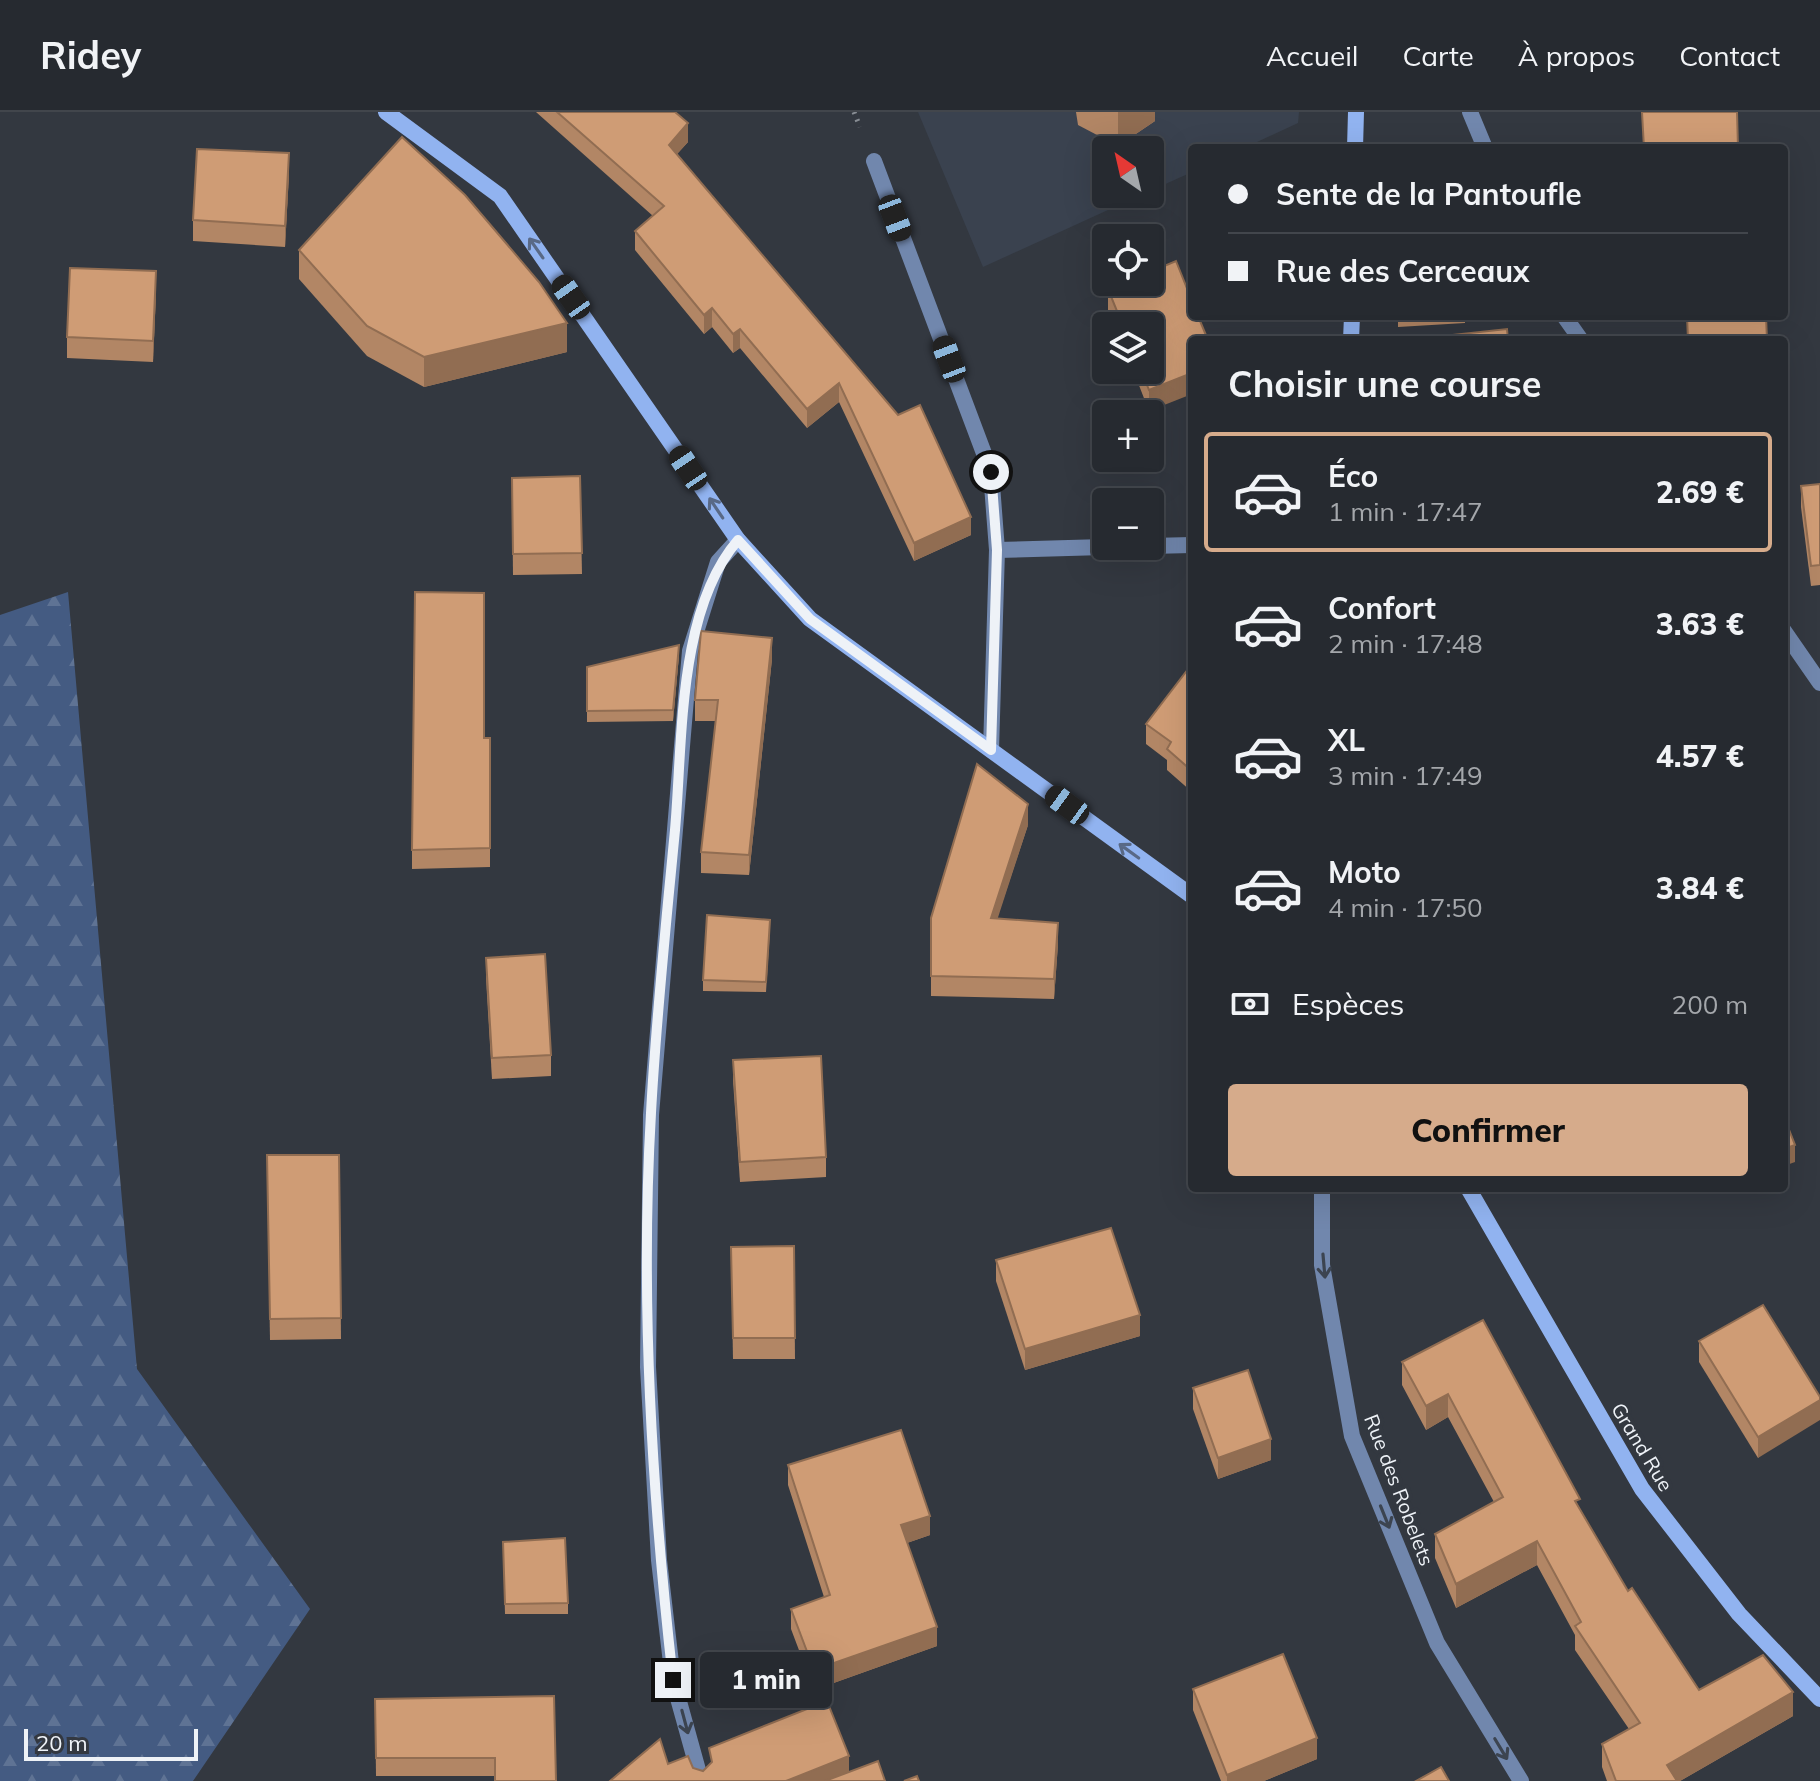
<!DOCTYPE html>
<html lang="fr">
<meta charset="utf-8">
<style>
:root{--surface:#262a30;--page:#32363c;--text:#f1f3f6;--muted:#a4a7ab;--line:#42464c;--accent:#d6ab8b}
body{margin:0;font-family:Mulish,sans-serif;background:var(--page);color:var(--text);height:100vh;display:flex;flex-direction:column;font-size:30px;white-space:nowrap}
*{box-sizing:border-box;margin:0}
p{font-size:26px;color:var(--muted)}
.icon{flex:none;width:44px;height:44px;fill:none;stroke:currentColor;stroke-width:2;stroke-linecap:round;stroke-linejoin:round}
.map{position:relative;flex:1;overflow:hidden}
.drawer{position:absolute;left:1188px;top:224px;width:600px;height:856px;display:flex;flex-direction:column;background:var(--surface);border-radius:8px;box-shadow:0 8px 32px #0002,0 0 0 2px var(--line)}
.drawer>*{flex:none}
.banner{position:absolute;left:1188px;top:32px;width:600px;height:176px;border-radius:8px;box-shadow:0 8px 32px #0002,0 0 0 2px var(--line);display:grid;align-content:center;height:176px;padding:0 40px;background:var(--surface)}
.needle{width:52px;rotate:326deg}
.tools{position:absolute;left:1092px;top:24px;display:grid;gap:16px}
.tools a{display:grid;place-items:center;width:72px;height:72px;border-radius:8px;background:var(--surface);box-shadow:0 8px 32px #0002,0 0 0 2px var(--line);font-size:40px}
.scale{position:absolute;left:24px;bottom:20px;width:174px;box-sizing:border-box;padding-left:8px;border:4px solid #eef2f7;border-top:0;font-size:22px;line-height:28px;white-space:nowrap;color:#eef2f7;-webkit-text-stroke:6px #333840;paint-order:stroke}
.end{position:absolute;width:36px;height:36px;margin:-18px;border:10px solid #eef2f7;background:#111;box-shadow:0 0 0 4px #111}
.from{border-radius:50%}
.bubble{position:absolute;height:56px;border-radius:8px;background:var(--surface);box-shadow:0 8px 32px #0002,0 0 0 2px var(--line);font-size:26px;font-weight:800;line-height:56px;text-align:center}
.car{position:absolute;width:24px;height:48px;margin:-24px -12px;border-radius:10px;box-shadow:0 0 6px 2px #0007;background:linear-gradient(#222 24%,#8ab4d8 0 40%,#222 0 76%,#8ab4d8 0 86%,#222 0)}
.banner b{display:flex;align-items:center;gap:28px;height:76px;font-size:30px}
.banner b+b{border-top:2px solid var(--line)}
.banner i{width:20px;height:20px;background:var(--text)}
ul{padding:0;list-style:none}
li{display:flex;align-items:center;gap:24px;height:120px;margin:0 16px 12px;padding:0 24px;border:4px solid transparent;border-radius:8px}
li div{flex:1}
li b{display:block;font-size:30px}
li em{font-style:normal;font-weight:800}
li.current{border-color:var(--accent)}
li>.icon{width:72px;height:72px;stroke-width:1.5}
h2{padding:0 40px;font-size:36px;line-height:96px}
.pay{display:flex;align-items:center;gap:20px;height:88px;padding:0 40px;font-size:30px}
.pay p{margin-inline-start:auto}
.primary-button{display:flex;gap:16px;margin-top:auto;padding:16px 40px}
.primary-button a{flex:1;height:92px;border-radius:8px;background:var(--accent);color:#111;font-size:32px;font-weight:800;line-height:92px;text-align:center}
header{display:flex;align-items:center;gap:48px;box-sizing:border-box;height:112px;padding:0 40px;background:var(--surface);border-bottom:2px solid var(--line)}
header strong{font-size:38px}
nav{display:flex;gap:44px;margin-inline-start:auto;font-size:28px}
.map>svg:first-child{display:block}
.built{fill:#3a424f}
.forest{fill:url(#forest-firs)}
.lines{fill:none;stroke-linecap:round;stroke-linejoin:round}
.path{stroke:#888d94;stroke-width:5;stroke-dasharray:2 6;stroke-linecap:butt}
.street{stroke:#7187ad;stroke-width:16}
.secondary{stroke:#91b3f0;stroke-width:16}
.wall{fill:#b28665}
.shaded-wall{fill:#916d52}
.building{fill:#cf9c75;stroke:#916d52;stroke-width:2}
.oneway{stroke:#596986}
.oneway2{stroke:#3c4450}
.route{stroke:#eef2f7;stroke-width:10}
.labels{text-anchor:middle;stroke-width:8;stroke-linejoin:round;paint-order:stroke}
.street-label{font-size:20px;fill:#eef2f7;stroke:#333840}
</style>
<header>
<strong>Ridey</strong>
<nav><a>Accueil</a><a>Carte</a><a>À propos</a><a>Contact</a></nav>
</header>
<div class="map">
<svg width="1820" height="1669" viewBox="0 0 1820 1669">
<defs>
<pattern id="forest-firs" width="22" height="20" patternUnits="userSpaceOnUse" patternTransform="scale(2)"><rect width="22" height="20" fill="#445b82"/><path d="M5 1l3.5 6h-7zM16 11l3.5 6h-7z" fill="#5f7394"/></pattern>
</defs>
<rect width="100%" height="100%" fill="#333840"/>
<!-- built -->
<path class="built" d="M 918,0 L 1299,0 L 1298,11 L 1244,36 L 1192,36 L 1192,60 L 1150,79 L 1150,38 L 1106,38 L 1106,82 L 1143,82 L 983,155 Z"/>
<!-- forest -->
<path class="forest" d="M 68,480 L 137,1257 L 310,1497 L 193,1669 L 0,1669 L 0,503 Z"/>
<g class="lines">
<!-- path -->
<path class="path" d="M 854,0 L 860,15"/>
<!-- street -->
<g class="street">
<path d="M 1470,0 L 1485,36"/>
<path d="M 874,49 L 991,360 L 997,438 L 991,638"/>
<path d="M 1564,204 L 1581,228"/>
<path d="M 1150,434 L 1192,433"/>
<path d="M 997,438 L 1139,434"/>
<path d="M 1784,519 L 1820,571"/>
<path d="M 1322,1076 L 1322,1153 L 1352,1324 L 1437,1531 L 1521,1669"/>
<path d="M 701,1669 L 673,1568 L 659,1448 L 648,1255 L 651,1003 L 690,539 L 718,450 L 738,428"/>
</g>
<!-- secondary -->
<g class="secondary">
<path d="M 386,0 L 500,84 L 738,428 L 810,507 L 1192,784"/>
<path d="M 1355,36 L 1356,0"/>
<path d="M 1351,228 L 1352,204"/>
<path d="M 1468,1076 L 1642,1377 L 1739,1502 L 1820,1587"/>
</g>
</g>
<!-- wall -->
<g class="wall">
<path d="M 536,0 L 675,0 L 688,30 L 677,42 L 971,423 L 914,449 L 839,290 L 807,316 L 740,236 L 733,241 L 712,215 L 704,222 L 635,138 L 635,119 L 653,104 Z"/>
<path d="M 1076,0 L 1155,0 L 1155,9 L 1118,34 L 1078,13 Z"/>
<path d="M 289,62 L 285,135 L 193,129 L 193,108 Z"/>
<path d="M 299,138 L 567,240 L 424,275 L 367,244 L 299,167 Z"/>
<path d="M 1176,149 L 1149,299 L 1133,258 L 1150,258 L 1150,214 L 1115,214 L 1108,198 L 1108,177 Z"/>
<path d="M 156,180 L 153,250 L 67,246 L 67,225 Z"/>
<path d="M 1398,204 L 1465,204 L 1465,211 L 1398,215 Z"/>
<path d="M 580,364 L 582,462 L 513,463 L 512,366 Z"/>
<path d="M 1820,372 L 1820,473 L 1811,474 L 1801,395 L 1801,374 Z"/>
<path d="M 679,543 L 673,609 L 587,610 L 587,555 Z"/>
<path d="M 772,547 L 749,763 L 701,761 L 701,740 L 716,609 L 695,609 L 695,588 Z"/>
<path d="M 1192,552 L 1192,680 L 1167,658 L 1167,648 L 1146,632 L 1146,612 Z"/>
<path d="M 484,626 L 490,626 L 490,755 L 412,757 L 412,738 Z"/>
<path d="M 1028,713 L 997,806 L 1058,832 L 1054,887 L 931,884 L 931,806 Z"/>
<path d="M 770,818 L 766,880 L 703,879 L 703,868 Z"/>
<path d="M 486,846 L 551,943 L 551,964 L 492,967 L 486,866 Z"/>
<path d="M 733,948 L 826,1045 L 826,1065 L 740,1070 L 733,968 Z"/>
<path d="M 267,1043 L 339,1043 L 341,1227 L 270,1228 Z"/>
<path d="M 794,1134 L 795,1247 L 733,1247 L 731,1135 Z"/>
<path d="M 996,1148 L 1140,1224 L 1025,1258 L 996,1169 Z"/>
<path d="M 1483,1208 L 1580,1397 L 1628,1479 L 1699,1578 L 1793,1604 L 1680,1669 L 1607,1669 L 1602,1655 L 1602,1632 L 1629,1617 L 1575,1538 L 1575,1523 L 1537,1453 L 1456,1496 L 1435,1446 L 1435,1422 L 1494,1390 L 1448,1305 L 1426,1318 L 1402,1273 L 1402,1250 Z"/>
<path d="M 1699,1229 L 1820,1285 L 1758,1346 L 1699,1250 Z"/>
<path d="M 1193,1276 L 1271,1348 L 1218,1367 L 1193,1297 Z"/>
<path d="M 788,1353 L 930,1423 L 907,1431 L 937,1534 L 814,1578 L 791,1517 L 791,1497 L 824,1485 L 788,1373 Z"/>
<path d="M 503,1430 L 568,1491 L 568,1502 L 505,1502 Z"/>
<path d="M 1193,1577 L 1317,1647 L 1264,1669 L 1221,1669 L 1193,1598 Z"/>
<path d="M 554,1584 L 495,1664 L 376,1664 L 375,1587 Z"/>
</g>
<!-- shaded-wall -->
<g class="shaded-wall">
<path d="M 1118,0 L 1155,0 L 1155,9 L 1118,34 Z"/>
<path d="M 688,11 L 688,30 L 669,51 L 669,33 Z"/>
<path d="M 289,41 L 289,62 L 285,135 L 285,114 Z"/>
<path d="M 156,159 L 156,180 L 153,250 L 153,229 Z"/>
<path d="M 712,196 L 712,215 L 704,222 L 704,203 Z"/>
<path d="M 567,211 L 567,240 L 424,275 L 424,245 Z"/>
<path d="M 740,217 L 740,236 L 733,241 L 733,222 Z"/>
<path d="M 1192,261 L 1192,282 L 1149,299 L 1149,278 Z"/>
<path d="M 839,271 L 839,290 L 807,316 L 807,297 Z"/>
<path d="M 971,405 L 971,423 L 914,449 L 914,431 Z"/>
<path d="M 772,526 L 772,547 L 749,763 L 749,743 Z"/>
<path d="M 679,533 L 679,543 L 673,609 L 673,598 Z"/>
<path d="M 1028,692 L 1028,713 L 991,827 L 991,806 Z"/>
<path d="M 1058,811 L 1058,832 L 1054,887 L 1054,867 Z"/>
<path d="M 1795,1033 L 1795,1050 L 1784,1054 L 1784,1037 Z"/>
<path d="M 1140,1203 L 1140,1224 L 1025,1258 L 1025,1237 Z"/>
<path d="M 1448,1282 L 1448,1305 L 1426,1318 L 1426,1294 Z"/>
<path d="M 1820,1288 L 1820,1308 L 1758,1346 L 1758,1325 Z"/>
<path d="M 1271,1327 L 1271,1348 L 1218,1367 L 1218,1346 Z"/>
<path d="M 930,1404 L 930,1423 L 901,1433 L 901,1413 Z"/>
<path d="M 1537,1429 L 1537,1453 L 1456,1496 L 1456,1472 Z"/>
<path d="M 937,1515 L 937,1534 L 814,1578 L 814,1558 Z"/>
<path d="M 1793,1580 L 1793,1604 L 1680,1669 L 1667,1669 L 1667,1653 Z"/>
<path d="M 1317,1626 L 1317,1647 L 1264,1669 L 1227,1669 L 1227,1663 Z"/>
<path d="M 849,1644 L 849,1664 L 837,1669 L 786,1669 Z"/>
</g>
<!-- building -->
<g class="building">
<path d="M 557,0 L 675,0 L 688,11 L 669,33 L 898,303 L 920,293 L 971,405 L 914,431 L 839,271 L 807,297 L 740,217 L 733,222 L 712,196 L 704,203 L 635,119 L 664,94 Z"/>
<path d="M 1642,0 L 1737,0 L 1738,36 L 1644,36 Z"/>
<path d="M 402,25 L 465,83 L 539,170 L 567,211 L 424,245 L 367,214 L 299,138 Z"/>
<path d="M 197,37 L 289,41 L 285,114 L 193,108 Z"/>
<path d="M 1176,149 L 1192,189 L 1192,204 L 1198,204 L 1208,228 L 1192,228 L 1192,261 L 1149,278 L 1141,258 L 1150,258 L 1150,214 L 1123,214 L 1108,177 L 1125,170 L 1150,170 L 1150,160 Z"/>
<path d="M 70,156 L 156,159 L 153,229 L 67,225 Z"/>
<path d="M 1687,204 L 1766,204 L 1767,228 L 1688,228 Z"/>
<path d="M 1507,217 L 1508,228 L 1434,228 L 1433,225 Z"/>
<path d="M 580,364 L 582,441 L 513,442 L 512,366 Z"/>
<path d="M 1820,372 L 1820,453 L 1811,454 L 1801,374 Z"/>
<path d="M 415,480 L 484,481 L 484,626 L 490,626 L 490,736 L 412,738 Z"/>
<path d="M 701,519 L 772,526 L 749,743 L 701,740 L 718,588 L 695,588 Z"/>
<path d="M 679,533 L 673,598 L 587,599 L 587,555 Z"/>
<path d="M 1192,552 L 1192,659 L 1167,637 L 1171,630 L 1146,612 Z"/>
<path d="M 977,652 L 1028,692 L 991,806 L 1058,811 L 1054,867 L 931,864 L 931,806 Z"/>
<path d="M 707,803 L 770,808 L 766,870 L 703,868 Z"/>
<path d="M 545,842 L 551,943 L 492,946 L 486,846 Z"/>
<path d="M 821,944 L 826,1045 L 740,1050 L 733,948 Z"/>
<path d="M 1784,1005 L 1795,1033 L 1784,1037 Z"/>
<path d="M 267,1043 L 339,1043 L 341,1206 L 270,1207 Z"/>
<path d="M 1111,1116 L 1140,1203 L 1025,1237 L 996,1148 Z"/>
<path d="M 794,1134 L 795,1226 L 733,1226 L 731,1135 Z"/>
<path d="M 1763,1193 L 1820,1285 L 1820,1288 L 1758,1325 L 1699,1229 Z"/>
<path d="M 1483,1208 L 1580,1387 L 1575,1389 L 1628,1479 L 1632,1476 L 1699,1578 L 1763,1543 L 1793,1580 L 1667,1653 L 1677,1669 L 1616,1669 L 1602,1632 L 1640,1611 L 1575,1514 L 1581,1510 L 1537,1429 L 1456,1472 L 1435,1422 L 1503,1385 L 1448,1282 L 1426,1294 L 1402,1250 Z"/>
<path d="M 1248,1258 L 1271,1327 L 1218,1346 L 1193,1276 Z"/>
<path d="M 901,1318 L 930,1404 L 901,1413 L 937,1515 L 814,1558 L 791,1497 L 830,1483 L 788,1353 Z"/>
<path d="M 565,1426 L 568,1491 L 505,1492 L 503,1430 Z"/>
<path d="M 1283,1542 L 1317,1626 L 1227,1663 L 1193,1577 Z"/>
<path d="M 554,1584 L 556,1669 L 495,1669 L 495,1646 L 376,1646 L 375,1587 Z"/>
<path d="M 827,1589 L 849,1644 L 786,1669 L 610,1669 L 660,1627 L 668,1652 L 688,1644 L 693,1656 L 703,1659 L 712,1650 L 709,1636 Z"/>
<path d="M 878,1649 L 885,1669 L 825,1669 Z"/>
<path d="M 1441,1655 L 1449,1669 L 1416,1669 Z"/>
<path d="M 917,1664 L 919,1669 L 904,1669 Z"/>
</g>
<!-- one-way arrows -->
<defs><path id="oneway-shaft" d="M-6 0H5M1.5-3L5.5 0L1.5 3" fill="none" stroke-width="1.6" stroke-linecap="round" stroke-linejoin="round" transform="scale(2)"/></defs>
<g class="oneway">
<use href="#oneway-shaft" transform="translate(536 136) rotate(-125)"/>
<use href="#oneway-shaft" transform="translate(716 396) rotate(-124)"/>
<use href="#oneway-shaft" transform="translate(1129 739) rotate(-144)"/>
</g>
<g class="oneway2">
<use href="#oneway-shaft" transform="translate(1324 1154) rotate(85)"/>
<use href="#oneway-shaft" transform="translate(1385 1405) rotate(68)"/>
<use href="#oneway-shaft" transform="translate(685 1610) rotate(75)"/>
<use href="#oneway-shaft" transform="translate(1501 1637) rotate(59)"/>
</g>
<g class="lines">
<!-- route -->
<path class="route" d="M 673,1568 C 652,1381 640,1190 651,1001 C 656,907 666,812 675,718 C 683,629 677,499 738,428 L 810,507 L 991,638 L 997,438 L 991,360"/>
</g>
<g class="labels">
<!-- street labels -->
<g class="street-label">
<text transform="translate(1642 1335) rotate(59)" y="7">Grand Rue</text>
<text transform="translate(1399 1378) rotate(69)" y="7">Rue des Robelets</text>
</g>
</g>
</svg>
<div class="tools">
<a><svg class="needle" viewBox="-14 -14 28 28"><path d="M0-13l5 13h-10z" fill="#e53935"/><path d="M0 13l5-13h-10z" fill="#a4a7ab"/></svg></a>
<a><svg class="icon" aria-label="locate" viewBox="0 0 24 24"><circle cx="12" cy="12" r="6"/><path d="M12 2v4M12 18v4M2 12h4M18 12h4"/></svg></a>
<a><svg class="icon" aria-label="layers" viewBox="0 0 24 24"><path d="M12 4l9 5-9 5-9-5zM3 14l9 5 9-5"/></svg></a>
<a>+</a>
<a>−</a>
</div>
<div class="scale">20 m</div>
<i class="end from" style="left:991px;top:360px"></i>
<i class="end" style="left:673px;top:1568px"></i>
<div class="bubble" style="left:700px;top:1540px;width:132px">1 min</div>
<i class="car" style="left:895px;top:106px;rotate:159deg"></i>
<i class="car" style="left:571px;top:185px;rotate:325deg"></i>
<i class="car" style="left:949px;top:247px;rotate:339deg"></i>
<i class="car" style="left:688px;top:356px;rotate:326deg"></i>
<i class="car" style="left:1067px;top:693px;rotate:306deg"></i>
<div class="banner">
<b><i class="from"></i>Sente de la Pantoufle</b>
<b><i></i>Rue des Cerceaux</b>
</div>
<section class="drawer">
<h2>Choisir une course</h2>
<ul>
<li class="current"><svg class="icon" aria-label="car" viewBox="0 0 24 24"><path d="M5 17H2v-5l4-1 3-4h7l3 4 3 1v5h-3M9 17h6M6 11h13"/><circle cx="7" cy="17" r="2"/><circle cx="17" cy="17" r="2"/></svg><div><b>Éco</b><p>1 min · 17:47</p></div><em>2.69 €</em></li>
<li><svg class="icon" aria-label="car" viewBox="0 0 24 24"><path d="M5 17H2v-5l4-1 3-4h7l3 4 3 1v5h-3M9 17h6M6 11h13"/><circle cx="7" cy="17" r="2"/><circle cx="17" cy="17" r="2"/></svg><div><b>Confort</b><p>2 min · 17:48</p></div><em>3.63 €</em></li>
<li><svg class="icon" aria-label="car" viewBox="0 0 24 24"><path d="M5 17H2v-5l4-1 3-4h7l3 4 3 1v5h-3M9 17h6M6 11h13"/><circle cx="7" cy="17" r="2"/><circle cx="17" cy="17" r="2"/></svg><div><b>XL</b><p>3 min · 17:49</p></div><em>4.57 €</em></li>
<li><svg class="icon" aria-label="car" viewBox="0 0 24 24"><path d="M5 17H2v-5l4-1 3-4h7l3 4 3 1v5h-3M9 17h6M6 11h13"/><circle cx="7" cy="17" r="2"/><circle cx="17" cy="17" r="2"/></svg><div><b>Moto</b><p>4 min · 17:50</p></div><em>3.84 €</em></li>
</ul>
<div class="pay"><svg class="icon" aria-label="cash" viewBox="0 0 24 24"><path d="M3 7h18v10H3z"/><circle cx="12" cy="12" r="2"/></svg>Espèces<p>200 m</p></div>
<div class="primary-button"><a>Confirmer</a></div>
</section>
</div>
